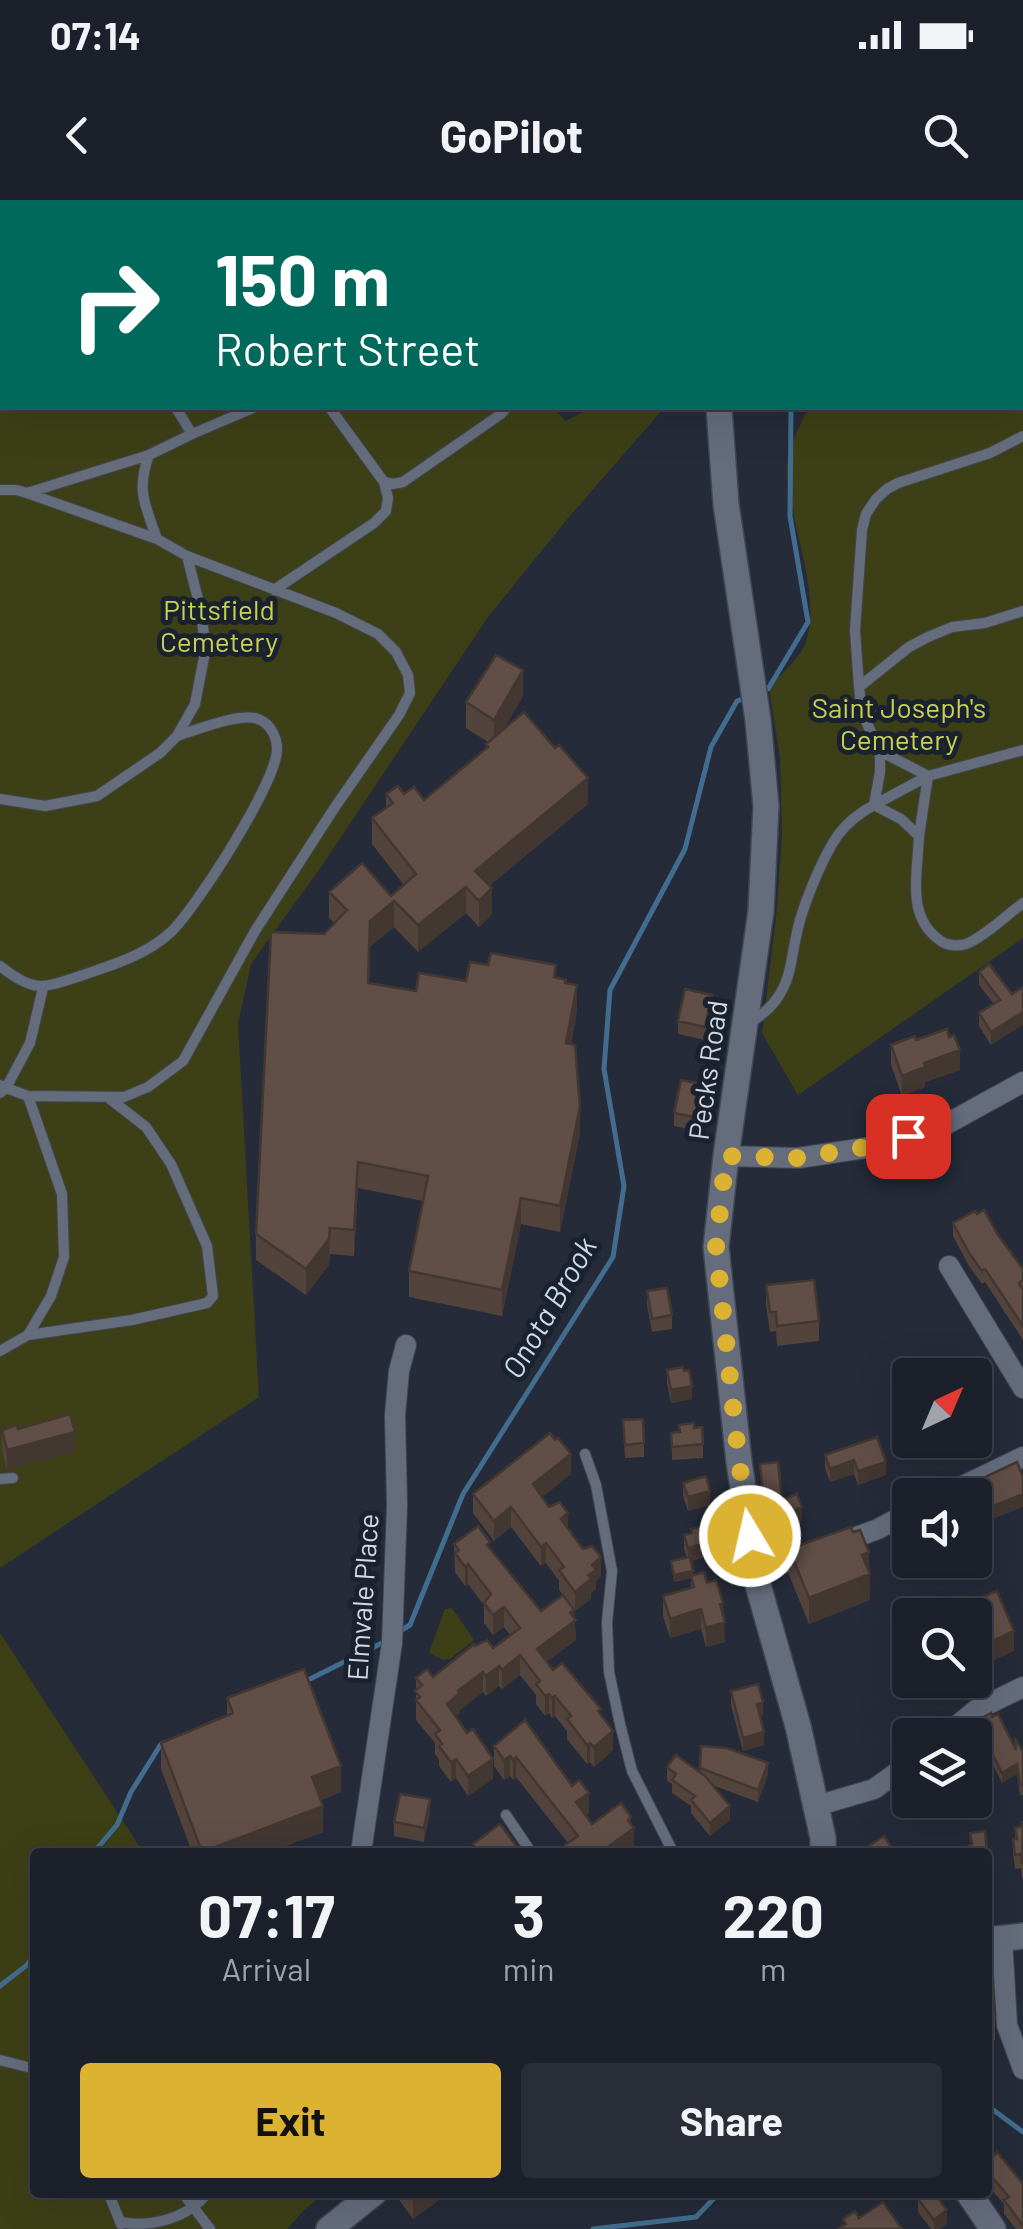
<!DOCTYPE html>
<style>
:root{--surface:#1c202b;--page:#292d37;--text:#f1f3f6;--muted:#a0a3a9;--line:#3a3e47;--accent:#dcb233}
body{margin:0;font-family:Barlow,sans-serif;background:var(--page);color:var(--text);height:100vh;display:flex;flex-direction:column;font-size:38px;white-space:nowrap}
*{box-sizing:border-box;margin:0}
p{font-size:32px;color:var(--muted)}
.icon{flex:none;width:55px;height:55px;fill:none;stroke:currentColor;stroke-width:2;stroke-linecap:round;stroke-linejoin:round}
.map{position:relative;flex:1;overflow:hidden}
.drawer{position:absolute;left:30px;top:1648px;width:962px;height:350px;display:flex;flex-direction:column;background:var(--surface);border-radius:10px;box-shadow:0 10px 40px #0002,0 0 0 2px var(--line)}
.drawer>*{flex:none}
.hud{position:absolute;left:0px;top:0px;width:1025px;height:210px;box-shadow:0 10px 40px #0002,0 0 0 2px var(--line);background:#00695c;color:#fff;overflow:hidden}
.needle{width:65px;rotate:44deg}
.controls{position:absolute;left:892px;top:1158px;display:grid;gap:20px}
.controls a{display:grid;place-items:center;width:100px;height:100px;border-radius:10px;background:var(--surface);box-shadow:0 10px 40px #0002,0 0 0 2px var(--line);font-size:50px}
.pin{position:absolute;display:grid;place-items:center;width:85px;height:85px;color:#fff;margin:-42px;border-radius:20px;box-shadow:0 5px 15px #0006}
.me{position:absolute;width:110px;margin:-55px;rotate:351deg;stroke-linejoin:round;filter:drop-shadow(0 0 8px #0008)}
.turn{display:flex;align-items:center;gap:35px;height:210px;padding:0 50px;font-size:45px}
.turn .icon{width:130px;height:130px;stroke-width:2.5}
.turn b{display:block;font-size:70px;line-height:85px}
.eta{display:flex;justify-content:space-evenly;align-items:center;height:170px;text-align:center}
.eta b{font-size:60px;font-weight:700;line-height:70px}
.action{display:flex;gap:20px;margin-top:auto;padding:20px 50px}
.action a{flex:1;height:115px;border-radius:10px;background:var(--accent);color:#111;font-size:40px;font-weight:700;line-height:115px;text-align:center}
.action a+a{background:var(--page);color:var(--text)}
.status{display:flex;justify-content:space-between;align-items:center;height:70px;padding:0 50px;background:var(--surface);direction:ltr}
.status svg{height:28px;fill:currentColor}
header{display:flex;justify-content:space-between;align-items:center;height:130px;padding:0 50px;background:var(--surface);font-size:45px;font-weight:700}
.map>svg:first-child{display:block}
.green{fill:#3d4016}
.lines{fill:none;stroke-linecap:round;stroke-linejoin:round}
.stream{stroke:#426d90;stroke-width:5}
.lane-casing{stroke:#414752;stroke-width:12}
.street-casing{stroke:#414752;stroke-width:22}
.secondary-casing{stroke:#414752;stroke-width:28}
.lane{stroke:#656d7d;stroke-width:10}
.street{stroke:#656d7d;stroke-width:20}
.secondary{stroke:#656d7d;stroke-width:25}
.wall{fill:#53433d}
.shaded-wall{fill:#433732}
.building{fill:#604e47;stroke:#433732;stroke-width:2.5}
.route{stroke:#dcb233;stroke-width:18;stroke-dasharray:0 32.4}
.labels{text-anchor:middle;stroke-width:10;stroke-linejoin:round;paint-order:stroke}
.park-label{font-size:28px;fill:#c9d250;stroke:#1b222f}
.street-label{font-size:28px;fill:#d3d8e1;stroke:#1b222f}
.water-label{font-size:30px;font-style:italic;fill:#cbdced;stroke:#1b222f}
</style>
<div class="status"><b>07:14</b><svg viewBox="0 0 49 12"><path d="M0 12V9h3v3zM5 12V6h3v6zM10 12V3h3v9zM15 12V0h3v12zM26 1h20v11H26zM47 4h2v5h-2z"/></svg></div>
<header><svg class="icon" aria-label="back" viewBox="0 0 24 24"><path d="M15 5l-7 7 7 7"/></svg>GoPilot<svg class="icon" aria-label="search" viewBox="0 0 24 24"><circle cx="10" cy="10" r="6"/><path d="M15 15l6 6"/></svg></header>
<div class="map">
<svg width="1023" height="2029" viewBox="0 0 1023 2029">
<rect width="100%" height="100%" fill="#252b39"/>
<!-- green -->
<path class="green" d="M0,0H409L411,2H2V208H555L565,221L592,208H664L569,317L488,417L321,667L251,764L238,824L259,1197L0,1368Z
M836,0H1023V738L798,895L762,833L777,709L782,634L780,558L769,487C779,476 793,464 801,452C829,406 786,318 787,267C788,247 800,226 808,208H1022V2H836Z
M452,1408L474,1440L450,1459L443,1460L429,1453L445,1409Z
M0,1433L143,1652H35V1992L325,1993L304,2010L287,2029H0Z"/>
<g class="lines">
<!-- stream -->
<path class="stream" d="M810,2L811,0
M761,492L768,489L808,422L790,316L791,208
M397,1433L410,1425L463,1294L613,1057L624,986L604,869L610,790L685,649L711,547L737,501L746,498
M304,1482L384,1442
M94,1652L117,1625L131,1592L161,1544L166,1542
M0,1786L27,1765L35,1752
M988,1906L1023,1932
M593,2029L696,2017L720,1992"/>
<defs>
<path id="lane" d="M30,0L32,2
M324,0L326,2
M963,0L964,2
M1022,79H1023
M176,208L192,234L253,208
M330,208L384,282L393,284L403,282L501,214L506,208
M149,255C136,291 145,304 157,339
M0,290H16L27,293L149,255L192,234
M27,293L157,339L187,356L336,413L378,434L396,452L408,475L410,493L399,515L335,607L255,731L183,861L148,887L124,897L28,896
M274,390L374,323L386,311L388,298L384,282
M859,487L855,430L862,330L866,314L876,299L887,289L898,283L990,253L1023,236
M880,551L928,576L874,605L880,572V551L862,513L859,487L909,447L928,437L952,427L985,423L1023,411
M0,599L45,606L97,596L160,553L177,536L195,504L206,447L199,403L187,356
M919,636C918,670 906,714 937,738C944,745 956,747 966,744C984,737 1007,715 1023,703
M0,766C35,794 43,788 83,775C115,764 146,755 171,732C196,708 277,582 277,549C277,537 270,523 258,519C240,512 196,530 177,536
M749,824C760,816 771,808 778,797C791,778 791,759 796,737C801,709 822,658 838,635C847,623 861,612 874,605L901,619L919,636L928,576L1023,550
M0,885L6,888L30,843L43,788
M0,893L6,888L28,896L62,994L64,1057L51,1096L28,1135
M0,1151L28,1135L132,1120L207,1103L213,1096L207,1046L171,964L146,927L110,899
M585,1254L596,1285L612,1371L607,1422L609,1472L620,1524L632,1571L673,1652
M0,1279L13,1278
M506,1615L531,1652
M0,1860L35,1869
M108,1992L121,2024
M182,1992L210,2029
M120,2022C151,2028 189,2018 208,1992"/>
<path id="street" d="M726,956L798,958L872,947L945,925L1023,882
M949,1066L1023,1188
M944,1295L1023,1257
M838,1344L878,1329L910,1312
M756,1372L811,1354
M946,1535L976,1510L1023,1487
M816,1606L874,1589L910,1563
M361,1652L392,1443L397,1306L395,1215L399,1171L406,1145
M1002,1738L1007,1825L1023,1869"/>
<path id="secondary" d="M435,0L437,2
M585,2L590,0
M743,2L744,0
M719,208L726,304L758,520L766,606L761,711L726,956L716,1047L739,1262L758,1385L798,1526L823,1638V1652
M988,1740L1023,1736
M968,1992L993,2029
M329,2029L375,1992"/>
</defs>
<!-- lane casing -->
<use href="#lane" class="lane-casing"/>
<!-- street casing -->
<use href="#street" class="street-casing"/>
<!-- secondary casing -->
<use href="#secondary" class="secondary-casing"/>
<!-- lane -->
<use href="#lane" class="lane"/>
<!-- street -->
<use href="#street" class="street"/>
<!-- secondary -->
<use href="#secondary" class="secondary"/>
</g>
<!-- wall -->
<path class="wall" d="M523,496L504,529L588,604L489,686L492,714L479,727L466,713L418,752L394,727L370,747L369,783L416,791L466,781L556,778L566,783L577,811L571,844L580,933L560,1032L521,1024L502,1116L409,1097V1071L423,1001L358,988L354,1056L330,1054L329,1065L306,1095L256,1060V1034L324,734L334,723L329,718V692L391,696L404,685L372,644V618L386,607V594H404L424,600L486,549V544L488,542L466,528V502Z
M979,772L1012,794L991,845L979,826V813L994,804L979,785Z
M712,808L705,840L678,834V821Z
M949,837L960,870L925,882V887L902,896L891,865V845L916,840Z
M701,895L703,909L700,926L695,925L694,930L674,926V913Z
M953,1023L998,1035L1023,1069V1140L985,1082L982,1084L969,1066L953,1036Z
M766,1085L819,1121V1141L777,1146L776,1131L770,1132L766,1105Z
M647,1091L672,1115V1129L652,1132L647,1105Z
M667,1170L684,1171L692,1199L671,1203L667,1183Z
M623,1220L644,1243V1257L625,1258Z
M679,1225L694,1228L703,1244V1258L672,1260L671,1233L679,1232Z
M18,1229L75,1251L7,1270L2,1250V1230Z
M825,1255L886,1262V1275L858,1285L854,1274L830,1282L825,1268Z
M1017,1262L985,1322L981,1313L978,1315L975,1308V1295H970V1284Z
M760,1264L782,1300L802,1321L769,1333L765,1324Z
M571,1274L542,1297L568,1329L601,1377L596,1381V1390L591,1393V1399L575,1411L574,1410L576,1440L546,1461L553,1470L601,1515L613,1550L594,1567L590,1562L587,1564L567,1539V1531L555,1516L552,1518L549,1513L545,1516L536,1504V1495L520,1475L502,1489L499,1486L486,1496L483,1492L460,1510V1513L456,1516L493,1579L468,1596L456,1578L451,1582L439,1566V1560L435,1554V1543L416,1520V1478L433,1477L475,1446L493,1448L510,1435L504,1427L493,1435L484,1423V1405L468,1384L465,1386L455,1372L454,1344L490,1348L541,1411L563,1395L559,1390V1381L546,1363L541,1366L511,1327L494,1341L473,1313V1294Z
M683,1283L710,1305L688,1311L683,1296Z
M691,1329L721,1352L691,1361L693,1375L707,1383L723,1416L725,1442L706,1447L701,1429L670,1438L663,1416V1396L691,1388V1378L674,1382L671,1361L687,1358L684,1349V1335L691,1333Z
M789,1349L869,1370L870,1400L809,1424L789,1375Z
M731,1491L763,1515L760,1516L764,1545L743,1551L731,1505Z
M227,1498L341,1592L321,1600L323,1632L269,1652H192L161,1569V1543L227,1515Z
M525,1520L589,1613L586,1615L592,1624L631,1625L634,1648L628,1652H565V1645L568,1643L516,1577L513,1580L510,1576L504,1580L494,1566V1546Z
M976,1521L1015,1547V1538L1023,1552V1595H1020L1017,1574L1002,1583L976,1531Z
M701,1546L768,1575L758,1602L712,1585L730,1620L710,1636L691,1613V1606L672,1593V1584L667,1581V1567L700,1572Z
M918,1600H935L926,1609Z
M430,1612L424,1642L394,1636V1622Z
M1023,1622V1678H1022L1021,1668L1015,1669L1013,1653V1639H1015V1628L1022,1627Z
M988,1654L990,1674V1688H988Z
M988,1733L995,1814V1840L988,1841Z
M988,1952L1023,1984V2029H1016L1004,2014V2004L990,1988Z
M400,1992H450L413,2019L400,2001Z
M918,1999L947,2024L939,2029H931L918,2012Z"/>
<!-- shaded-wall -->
<path class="shaded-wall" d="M523,470V496L494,546V520Z
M588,578V604L475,697V671Z
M466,687V713L418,752V725Z
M492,688V714L479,727V701Z
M394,701V727L370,747L368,809L370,721Z
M577,785V811L566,869V843Z
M712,795V808L705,840V827Z
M1023,812V825L991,845V832Z
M960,850V870L925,882V887L902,896V876L924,863Z
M703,896V909L700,926V913Z
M580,906V933L560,1032V1006Z
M358,962V988L354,1056V1030Z
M521,998V1024L502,1116V1090Z
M330,1028L329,1065L306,1095V1069Z
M692,1186V1199L671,1203V1190Z
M991,1186V1199L975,1207V1193Z
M75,1232V1251L7,1270V1250Z
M571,1254V1274L533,1304V1284Z
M854,1260V1274L830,1282V1269Z
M886,1262V1275L858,1285V1271Z
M710,1291V1305L688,1311V1297Z
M1023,1294V1307L985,1322V1309Z
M981,1300V1313L978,1315V1301Z
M511,1307V1327L494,1341V1321Z
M802,1307V1321L769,1333V1320Z
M568,1313V1333L561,1319Z
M721,1339V1352L688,1361V1348Z
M546,1343V1363L541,1366V1347Z
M869,1352L870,1400L809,1424V1398L862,1355Z
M601,1357V1377L596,1381V1390L591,1393V1399L575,1411V1392L588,1375L592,1365Z
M468,1364V1384L465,1386V1367Z
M693,1371V1378L674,1382V1375Z
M723,1403L725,1442L706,1447V1428L720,1404Z
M504,1407V1427L493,1435V1415Z
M701,1409V1429L670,1438V1419Z
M574,1410L576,1440L537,1469V1449Z
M1014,1431V1451L975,1469V1449Z
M520,1455V1475L502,1489V1470Z
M499,1466V1486L486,1496V1476Z
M483,1472V1492L460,1510V1513L447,1523V1504L458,1491Z
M549,1494V1513L545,1516V1496Z
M555,1496V1516L552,1518V1498Z
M763,1502V1515L757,1517V1504Z
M613,1531V1550L594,1567V1547Z
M764,1532V1545L743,1551V1538Z
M590,1543V1562L587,1564V1545Z
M510,1556V1576L504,1580V1560Z
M516,1557V1577L513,1580V1560Z
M456,1559V1578L451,1582V1562Z
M493,1559V1579L468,1596V1576Z
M768,1563V1575L758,1602V1590Z
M1017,1564V1574L1002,1583V1573Z
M341,1566V1592L312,1603V1577Z
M589,1593V1613L576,1622V1602Z
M430,1599V1612L424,1642V1628Z
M926,1600H935L926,1609Z
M323,1606V1632L269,1652H202Z
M730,1606V1620L710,1636V1623Z
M631,1617V1630L634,1628V1648L628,1652H601Z
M990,1975V1988L988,1991V1978Z
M423,1992H450L413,2019V1999Z
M947,2010V2024L939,2029H934V2020Z"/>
<!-- building -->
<path class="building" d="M648,0H673L674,2H649Z
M496,455L523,470L494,520L466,502Z
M524,512L555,548L559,545L588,578L475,671L492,688L479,701L466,687L418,725L394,701L370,721L368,783L416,791L419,773L466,781L470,762L488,765L491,753L556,765L554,777L566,780L565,783L577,785L566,843L575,845L580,906L560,1006L521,998L502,1090L409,1071L428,976L358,962L354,1030L330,1028L329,1039L306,1069L256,1034L271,732L324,734L347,710L329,692L362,663L391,696L416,674L372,618L393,603L386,594L398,586L404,594L414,587L424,600L488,547L486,544Z
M989,764L1012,794L1023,787V812L991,832L979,813L1000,800L979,772Z
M685,789L712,795L705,827L678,821Z
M947,829L949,837L954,835L960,850L924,863L925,867L902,876L891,845L915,836L916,840Z
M681,880L701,884L699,895L703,896L700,913L695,912L694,917L674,913Z
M984,1010L998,1035L1023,1069V1080L1019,1083L1023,1090V1126L985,1069L982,1071L969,1053L953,1023L975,1011L977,1014Z
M814,1080L819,1121L777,1126L776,1112H770L766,1085Z
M667,1088L672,1115L652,1119L647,1091Z
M977,1157L991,1186L975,1193V1175H954L951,1169Z
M683,1167L684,1171L689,1170L692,1186L671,1190L667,1170Z
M70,1214L75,1232L7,1250L2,1230L17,1225L18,1229Z
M643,1219L644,1243L625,1245L623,1220Z
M694,1223V1228L702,1227L703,1244L672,1247L671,1233L680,1232L679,1225Z
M550,1233L555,1240L558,1238L571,1254L533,1284L549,1307L560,1302L568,1313L561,1319L583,1349L592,1346L601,1357L592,1365L596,1370L588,1375L591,1379L575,1392L559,1370L564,1367L546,1343L541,1347L511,1307L494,1321L473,1294Z
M877,1237L886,1262L858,1271L854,1260L830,1269L825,1255Z
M778,1262L782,1300L797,1294L802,1307L769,1320L765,1310L760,1264Z
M1017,1262L1023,1277V1294L985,1309L981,1300L978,1301L970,1284Z
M706,1276L710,1291L688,1297L683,1283Z
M716,1322L721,1339L688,1348L684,1335L692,1333L691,1329Z
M478,1326L490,1342L487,1345L541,1411L563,1395L574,1410L570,1413L576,1420L537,1449L553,1470L562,1463L601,1509L598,1511L613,1531L594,1547L590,1543L587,1545L567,1519L571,1516L555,1496L552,1498L549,1494L545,1496L536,1484L540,1481L520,1455L502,1470L499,1466L486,1476L483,1472L458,1491L460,1493L447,1504L467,1533L473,1529L493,1559L468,1576L456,1559L451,1562L439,1546L442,1544L435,1534L440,1530L416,1500L420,1497L415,1491L422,1485L416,1478L427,1469L433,1477L474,1444L475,1446L487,1440L493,1448L520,1428L504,1407L493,1415L484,1403L491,1394L468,1364L465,1367L455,1353L459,1350L454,1344Z
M851,1327L853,1332L860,1330L869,1352L862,1355L870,1374L809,1398L789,1349Z
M690,1357L693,1371L674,1375L671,1361Z
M704,1372L707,1383L716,1380L723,1403L720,1404L725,1422L706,1428L701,1409L670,1419L663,1396L694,1387L691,1376Z
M997,1391L1014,1431L975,1449V1415H945L944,1413Z
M304,1469L341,1566L312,1577L323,1606L202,1652L161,1543L233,1513L227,1498Z
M758,1484L763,1502L757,1504L764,1532L743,1538L731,1491Z
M991,1513L992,1517L998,1514L1016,1550L1015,1538L1023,1552V1585H1020L1017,1564L1002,1573L976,1521Z
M525,1520L572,1586L579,1580L589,1593L576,1602L592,1624L621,1603L631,1617L628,1620L634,1628L601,1652H570L565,1645L578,1636L516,1557L513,1560L510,1556L504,1560L494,1546Z
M701,1546L727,1548L768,1563L758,1590L700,1568Z
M676,1555L705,1576L730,1606L710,1623L691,1600L695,1596L672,1580L676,1574L667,1567Z
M400,1594L430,1599L424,1628L394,1622Z
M1022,1622H1023L1022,1664L1021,1654L1015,1655L1013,1639H1017L1015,1628L1023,1626Z
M500,1624L521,1652H480L473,1644Z
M985,1631L987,1652H970L969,1645L972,1644L970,1633Z
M884,1636L894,1652H859Z
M988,1733L995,1814L988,1815Z
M990,1950L995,1955L997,1952L1023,1984V2026L1004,2000L1009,1997L990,1975L988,1978V1952Z
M409,1992H423L413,1999Z
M927,1992H933L947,2010L934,2020L918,1999Z
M883,2002L902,2029H838L846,2024L843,2019L855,2011L859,2018Z"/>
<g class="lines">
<!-- route -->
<path class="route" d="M750,1336L739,1262L716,1047L726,956L798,958L872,946L908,936"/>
</g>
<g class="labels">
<!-- park labels -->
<g class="park-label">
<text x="219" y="420">Pittsfield<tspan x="219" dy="32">Cemetery</tspan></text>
<text x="899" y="518">Saint Joseph's<tspan x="899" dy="32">Cemetery</tspan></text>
</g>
<!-- street labels -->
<g class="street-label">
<text transform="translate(708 870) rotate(-82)" y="10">Pecks Road</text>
<text transform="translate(363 1397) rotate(-86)" y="10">Elmvale Place</text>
</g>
<!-- water labels -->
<g class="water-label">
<text transform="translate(550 1108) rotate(-60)" y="10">Onota Brook</text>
</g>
</g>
</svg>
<div class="controls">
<a><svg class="needle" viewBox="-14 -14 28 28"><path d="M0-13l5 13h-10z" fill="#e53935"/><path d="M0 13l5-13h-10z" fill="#a0a3a9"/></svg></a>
<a><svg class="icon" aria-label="sound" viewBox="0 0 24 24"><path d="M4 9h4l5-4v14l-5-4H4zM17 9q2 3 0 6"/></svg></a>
<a><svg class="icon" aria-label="search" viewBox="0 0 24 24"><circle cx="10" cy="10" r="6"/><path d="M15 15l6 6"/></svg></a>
<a><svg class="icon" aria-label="layers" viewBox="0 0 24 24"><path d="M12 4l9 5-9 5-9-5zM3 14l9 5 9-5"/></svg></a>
</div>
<div class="pin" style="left:908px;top:936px;background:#d93025"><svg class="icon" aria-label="arrive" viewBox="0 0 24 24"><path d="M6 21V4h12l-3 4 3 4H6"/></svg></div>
<svg class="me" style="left:750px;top:1336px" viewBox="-20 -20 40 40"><circle r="17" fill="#dcb233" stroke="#fff" stroke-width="3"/><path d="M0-11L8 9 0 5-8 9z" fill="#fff"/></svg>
<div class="hud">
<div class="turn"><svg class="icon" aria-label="right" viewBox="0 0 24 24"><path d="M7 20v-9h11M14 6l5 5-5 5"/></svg><div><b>150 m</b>Robert Street</div></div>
</div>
<section class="drawer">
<div class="eta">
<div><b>07:17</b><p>Arrival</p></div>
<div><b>3</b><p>min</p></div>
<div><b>220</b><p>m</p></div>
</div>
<div class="action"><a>Exit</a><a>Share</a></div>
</section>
</div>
